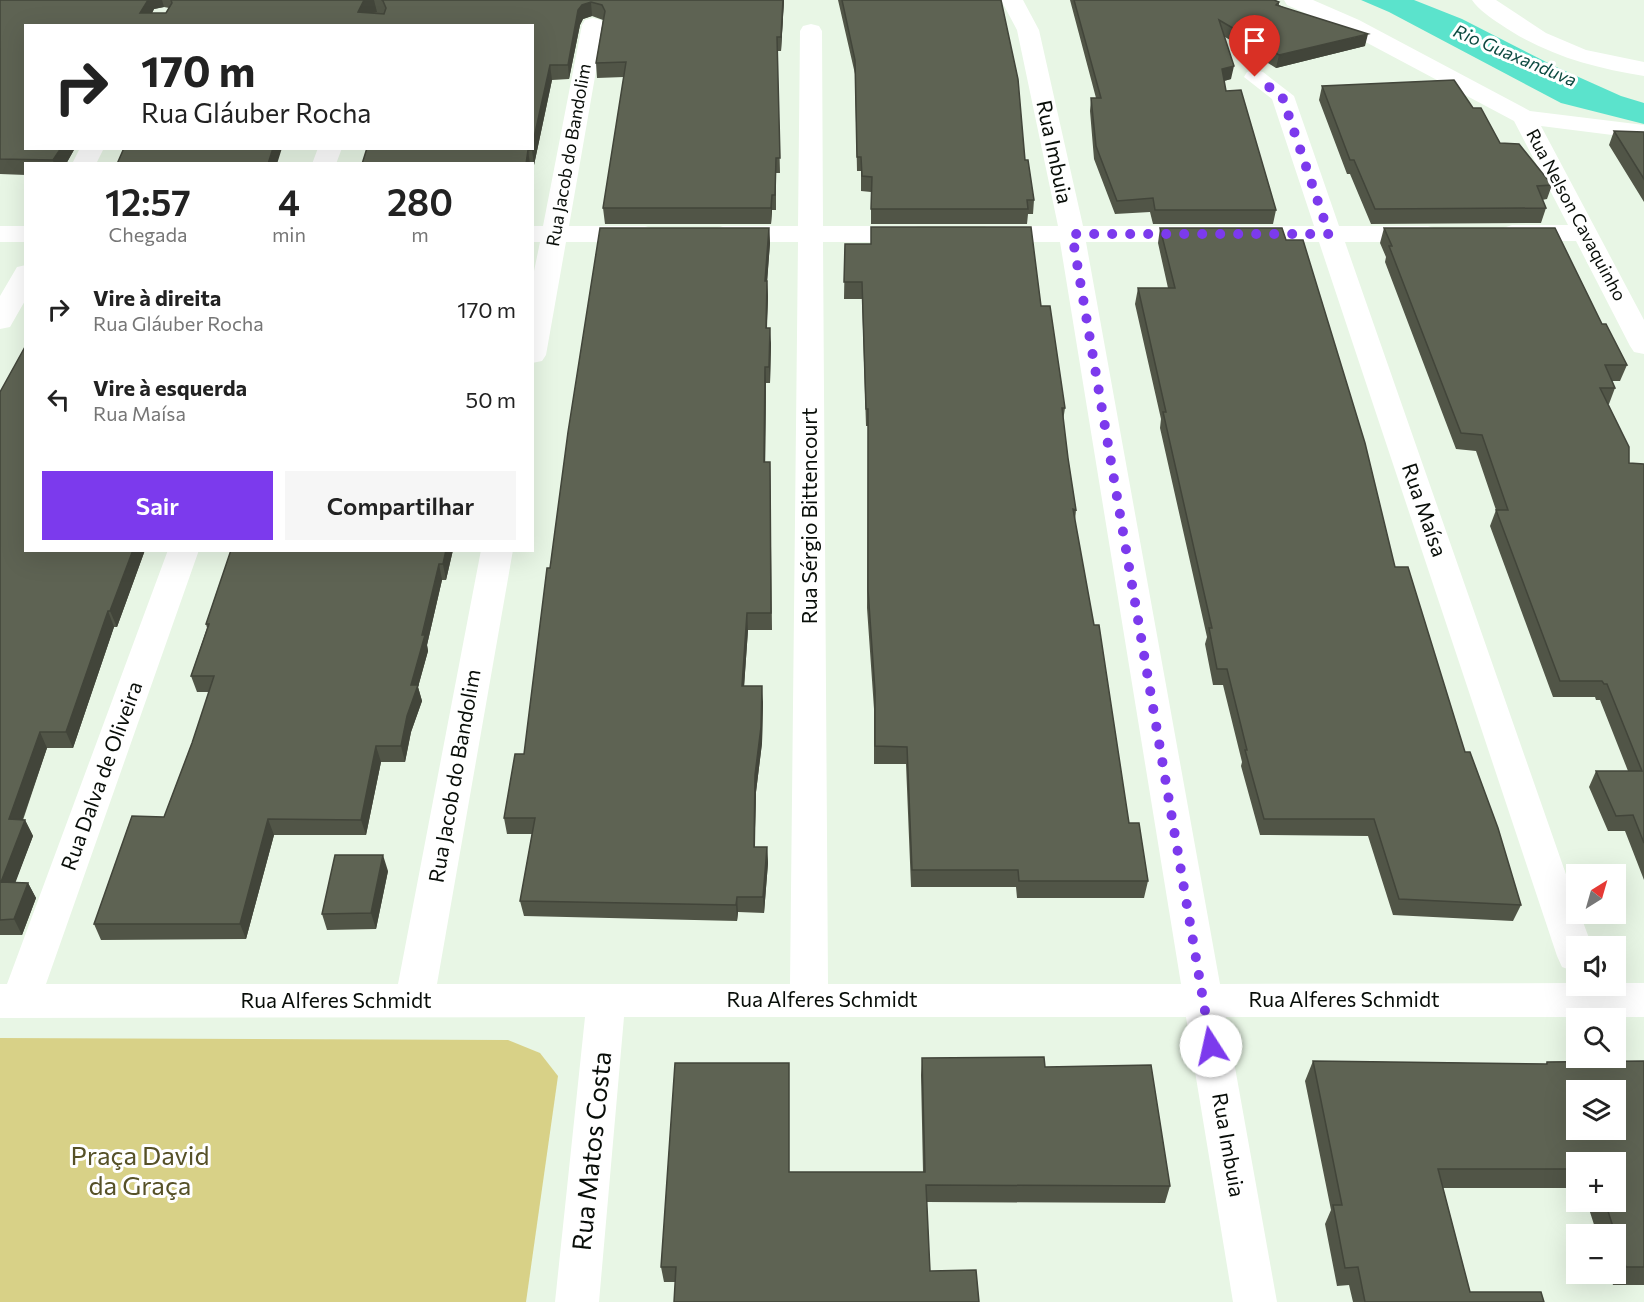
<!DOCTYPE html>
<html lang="pt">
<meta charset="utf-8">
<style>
:root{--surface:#fff;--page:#f6f6f6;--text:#222;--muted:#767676;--accent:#7c3aed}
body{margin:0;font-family:Commissioner,sans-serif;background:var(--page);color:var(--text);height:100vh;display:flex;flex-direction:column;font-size:22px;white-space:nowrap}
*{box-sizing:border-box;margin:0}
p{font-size:20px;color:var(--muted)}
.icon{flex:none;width:33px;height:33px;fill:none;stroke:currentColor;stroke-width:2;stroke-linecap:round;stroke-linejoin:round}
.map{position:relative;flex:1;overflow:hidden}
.details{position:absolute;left:24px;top:162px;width:510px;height:390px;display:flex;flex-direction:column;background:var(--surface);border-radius:0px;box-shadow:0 6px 24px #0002}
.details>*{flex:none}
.hud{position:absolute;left:24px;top:24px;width:510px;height:126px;border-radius:0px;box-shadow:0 6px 24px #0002;background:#fff;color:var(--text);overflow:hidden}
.needle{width:39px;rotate:37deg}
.tools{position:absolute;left:1566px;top:864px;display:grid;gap:12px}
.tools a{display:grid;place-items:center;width:60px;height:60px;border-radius:0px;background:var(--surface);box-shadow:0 6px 24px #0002;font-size:30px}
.pin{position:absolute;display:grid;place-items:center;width:51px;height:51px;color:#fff;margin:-62px -26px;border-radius:50% 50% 50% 0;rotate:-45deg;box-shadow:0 0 6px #0007}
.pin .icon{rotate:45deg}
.me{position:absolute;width:66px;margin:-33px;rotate:350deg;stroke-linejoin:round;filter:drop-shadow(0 0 4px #0008)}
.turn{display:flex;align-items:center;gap:21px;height:126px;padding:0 18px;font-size:27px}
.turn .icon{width:78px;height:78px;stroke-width:2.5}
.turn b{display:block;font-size:42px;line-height:51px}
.eta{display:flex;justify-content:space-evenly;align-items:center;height:102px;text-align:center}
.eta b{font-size:36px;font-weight:600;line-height:42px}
.cta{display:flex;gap:12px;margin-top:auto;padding:12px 18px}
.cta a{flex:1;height:69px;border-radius:0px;background:var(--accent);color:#fff;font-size:24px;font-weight:600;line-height:69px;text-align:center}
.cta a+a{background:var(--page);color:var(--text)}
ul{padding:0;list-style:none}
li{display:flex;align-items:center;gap:18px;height:90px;padding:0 18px}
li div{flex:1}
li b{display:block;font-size:22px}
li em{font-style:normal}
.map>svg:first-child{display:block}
.green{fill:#d8d187}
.water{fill:#5be3cc}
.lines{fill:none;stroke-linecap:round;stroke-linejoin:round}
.minor{fill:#fff;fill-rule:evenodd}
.wall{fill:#515547;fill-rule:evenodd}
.shaded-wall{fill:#42453a}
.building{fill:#5e6353;stroke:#42453a;stroke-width:1.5;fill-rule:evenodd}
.route{stroke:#7c3aed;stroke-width:10;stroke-dasharray:0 18}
.labels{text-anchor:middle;stroke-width:6;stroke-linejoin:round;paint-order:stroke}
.far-water-label{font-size:18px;font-style:italic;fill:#0d4a41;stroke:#fff}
.far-street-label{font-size:18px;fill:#090e09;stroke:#fff}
.street-label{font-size:21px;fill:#090e09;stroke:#fff}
.near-street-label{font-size:26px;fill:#090e09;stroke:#fff}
.near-park-label{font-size:26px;fill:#565127;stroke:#fff}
</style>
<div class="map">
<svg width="1644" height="1302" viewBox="0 0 1644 1302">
<rect width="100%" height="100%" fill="#e8f6e5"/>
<!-- green -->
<path class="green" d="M0,1038L508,1040L540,1053L558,1076L526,1302H0Z"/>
<!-- water -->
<path class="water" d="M1361,0H1414L1462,19L1554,66L1621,96L1644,103V124L1561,103L1389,12Z"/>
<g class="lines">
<!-- minor -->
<path class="minor" d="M1001,0H1023L1039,30L1083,226H1314L1272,99L1244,77L1247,72L1255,70L1263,72L1294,96L1339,226H1428L1437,229L1441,234L1437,239L1428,242H1345L1576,903V914H1580L1592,946H1576V972L1562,967L1557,956L1319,242H1086L1220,984L1576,983V986H1616V983H1644V1017H1226L1277,1302H1233L1186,1017H624L599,1302H555L585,1017L0,1018V984H7L168,550H199L46,984H398L481,550H513L437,984H790L798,242H723L714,239L710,234L714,229L723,226H798L800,31L803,26L811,24L819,26L822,31L823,226H915L924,229L928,234L924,239L915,242H823L828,984H1181L1060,242H987L978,239L974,234L978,229L987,226H1058L1017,30Z
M1284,0H1313L1359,20L1530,111L1644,125V139L1541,126L1644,320V354L1634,352L1630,346L1576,241H1512L1503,238L1499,233L1503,228L1512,225H1568L1514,121L1343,30L1287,5Z
M1472,0H1496L1546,33L1586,50L1644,62V76C1593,68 1543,54 1500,24C1491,18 1479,10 1472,0Z
M593,18L601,20L604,25L569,226H645L654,229L658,234L654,239L645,242H566L546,355L542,361L532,363V281L540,242H532V226H543L582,25L585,20Z
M80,148H104L96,164H72Z
M318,148H342L336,164H312Z
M0,226H26V242H0Z
M26,265V299L10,327L0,329V296L17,267Z"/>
</g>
<!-- wall -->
<path class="wall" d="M0,0H784L781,51H777L780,173H776V210H772L771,224H605L603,208L624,77L597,78L596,63L603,20L592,16L583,19L580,25L569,79L552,80L534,165H532V164H362L532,26H26L75,148L66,164H26V175L0,174ZM164,7L169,8L166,13H152L154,9Z
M838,0H1001L1025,160L1034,200L1033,214H1028L1027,224H871V192L861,191V171H857L855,74Z
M1070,0H1274L1279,2V5L1365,46L1276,68L1225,37L1231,79L1224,81L1226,91L1276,210L1273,224H1153L1150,212L1115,214L1094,159L1090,111L1091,98H1096Z
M1322,86L1473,108L1500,143L1552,185L1547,199L1542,200L1546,208L1541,223L1371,224L1350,174H1347L1319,100Z
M1614,131L1644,132V202L1609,145Z
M769,228L770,243L767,281L768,297L767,328L771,344L770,383H766L765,462H770L772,630H748L744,686L763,702L762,743L756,792L755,847H767L768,863L764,913L738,912L737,921L524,916L520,901L532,834H507L504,818L524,754L550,568Z
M1160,228L1395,567L1465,752L1521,905L1513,921L1393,915L1368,836L1260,835L1241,766L1242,762L1223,685H1213L1205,644L1207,637L1160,428L1161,419L1135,304L1138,288H1168L1158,243Z
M1384,228L1602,324L1627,365L1620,381H1612L1615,388L1609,404H1607L1629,463L1644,464V880L1625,831H1608L1589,787L1596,771H1628L1600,700H1596L1595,697H1553L1490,526L1496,510L1476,451L1456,449L1385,262L1386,257L1380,243Z
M845,244L1041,306L1065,408L1063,421L1068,458L1076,510L1075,521L1129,823L1148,881L1144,898H1017L1016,887H911L906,764H874V709L867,608L868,426H866L862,299H844Z
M0,392L26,550H145L117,627H114L73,748H47L23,820H25L33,836L15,882L28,883L36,898L22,935H0Z
M231,550H453L446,580H442L427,645L428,651L418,687L422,701L411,732L405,762H381L366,835H274L246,939L101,940L94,924L164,817L192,743L209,692H197L191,676L207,628L206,624Z
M388,871L376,929L327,930L322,914Z
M922,1058L1045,1067L1170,1186L1165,1203L927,1202L675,1282H664L661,1267L790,1172H923L921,1075Z
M1313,1061L1546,1064L1547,1062L1644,1061V1285H1613L1609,1274H1616V1234H1597L1589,1209H1575L1568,1188H1443L1470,1292L1544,1302H1353L1349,1285L1337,1286L1325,1224L1331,1210L1305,1081ZM1576,1162L1616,1202H1576Z"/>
<!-- shaded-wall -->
<path class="shaded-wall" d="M148,0H162L164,7L154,9L146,26L140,13Z
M364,0H374L377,12L367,14L358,12Z
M783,0H784L781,51V37Z
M591,2L592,16L583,19L580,25L569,79L568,65L578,10L582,5Z
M1368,34L1365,46L1276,68L1279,55Z
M550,65L552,80L534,165L532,150Z
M1234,66L1231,79L1220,82L1222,69Z
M61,148H75L66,164H54L53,160Z
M273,148H282L277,164H268Z
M528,150L530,164H526Z
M772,195V210L771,224V208Z
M769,228L770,243L766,297L765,281Z
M767,281L768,297L766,344V328Z
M770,328L771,344L770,383L769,367Z
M765,367L766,383L765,478L764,462Z
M133,550H145L117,627L110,611Z
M446,550H453L446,580L443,564Z
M439,564L442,580L427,645L428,651L418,687L422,701L411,732L405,762L401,746L411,685Z
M108,611L114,627L73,748L66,732Z
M747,613L748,630L743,702L742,686Z
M762,686L763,702L762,743L756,792L754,863V847L755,775Z
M40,732L47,748L17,835L9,819Z
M376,746L381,762L366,835L361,820Z
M268,819L274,835L246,939L240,924Z
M25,820L33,836L10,897L1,882Z
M767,847L768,863L764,913L763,897Z
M383,855L388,871L376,929L371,913Z
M28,883L36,898L22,935L14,919Z
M737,897L738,912L737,921L736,905Z"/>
<!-- building -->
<path class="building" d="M0,0H148L140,13H166L172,3L171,0H364L358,12L384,14L386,8L383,1L382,0H783L781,37H777L780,158H776L775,195H772L771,208H603L626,62L596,63L605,11L602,5L591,2L582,5L578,10L568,65H550L532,147V26H26V148H61L53,160L0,159Z
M842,0H1001L1018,79L1025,160H1028L1034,200H1027L1028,209H871L872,177L862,176L861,157H857L855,60Z
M1074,0H1274L1279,2L1276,5L1368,34L1279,55L1219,20L1234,66L1222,69L1226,91L1241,90L1276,210H1155L1153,198L1117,201L1096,146L1091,98H1101Z
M1454,80L1473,108H1481L1500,143L1519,144L1552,185L1537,186L1546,208L1375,209L1354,160H1350L1322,86Z
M1614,131L1644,132V179Z
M124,148H273L268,164H117Z
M367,148H532V150H528L526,164H362Z
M871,227H1031L1041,306H1050L1065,408H1062L1068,458L1076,510L1073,509L1094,625H1099L1129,823H1139L1148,881H1019L1018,870H912L907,747L875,746V691L868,590V409H866L862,282H844L845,244H871Z
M600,228H769L765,281H767L766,328H770L769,367H765L764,462H770L771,613H747L742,686H762L761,727L755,775L754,847H767L763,897H737L736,905L520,901L535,818H504L515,754H524L547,568H550L568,432Z
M1160,228H1282L1286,240H1303L1365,443L1395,567H1408L1465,752H1470L1498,828L1521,905L1399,899L1374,819H1264L1245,750H1247L1227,669H1217L1209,628H1212L1163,412H1166L1138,288H1175Z
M1384,228H1555L1602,324H1606L1627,365H1605L1615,388H1600L1629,447V463L1644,464V843L1633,815L1616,816L1596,771H1642L1607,684H1604L1602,681H1560L1496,510H1508L1482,435L1461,433L1389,246H1392Z
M26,345V550H133L110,611H108L66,732H40L9,819L25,820L1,882L28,883L14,919L0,920V392Z
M231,550H446L443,564H439L422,635H425L411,685H418L407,716L401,746H376L361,820L268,819L240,924H94L132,816L164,817L192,743L214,676H191L209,624H206Z
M335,855H383L371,913L322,914Z
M1044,1057L1045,1067L1151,1065L1170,1186L926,1185L930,1271L976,1270L979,1302H674L676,1267H661L675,1063H789V1172H925L922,1058Z
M1313,1061L1547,1064V1062L1644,1061V1267H1626L1605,1202H1616V1162H1576V1169H1438L1470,1292H1541L1544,1302H1365L1358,1267L1345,1268L1333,1205H1342ZM1576,1090H1616V1130H1576Z"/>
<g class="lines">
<!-- route -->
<path class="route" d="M1211,1046L1072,234H1329L1282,96L1255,77"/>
</g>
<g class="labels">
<!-- far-water labels -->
<g class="far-water-label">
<text transform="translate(1515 56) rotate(23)" y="6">Rio Guaxanduva</text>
</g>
<!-- far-street labels -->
<g class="far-street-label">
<text transform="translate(569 155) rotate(-80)" y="6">Rua Jacob do Bandolim</text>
<text transform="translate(1576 215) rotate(62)" y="6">Rua Nelson Cavaquinho</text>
</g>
<!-- street labels -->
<g class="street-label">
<text transform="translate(1054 152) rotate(78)" y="7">Rua Imbuia</text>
<text transform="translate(1424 510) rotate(71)" y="7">Rua Maísa</text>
<text transform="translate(810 516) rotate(-90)" y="7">Rua Sérgio Bittencourt</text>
<text transform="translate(102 776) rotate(-70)" y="7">Rua Dalva de Oliveira</text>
<text transform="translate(455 776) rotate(-80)" y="7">Rua Jacob do Bandolim</text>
<text x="822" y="1007">Rua Alferes Schmidt</text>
<text x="1344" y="1007">Rua Alferes Schmidt</text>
<text x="336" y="1008">Rua Alferes Schmidt</text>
<text transform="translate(1228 1145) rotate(80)" y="7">Rua Imbuia</text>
</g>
<!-- near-street labels -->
<g class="near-street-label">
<text transform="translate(592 1151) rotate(-84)" y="9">Rua Matos Costa</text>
</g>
<!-- near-park labels -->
<g class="near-park-label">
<text x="140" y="1165">Praça David<tspan x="140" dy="30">da Graça</tspan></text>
</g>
</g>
</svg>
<div class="tools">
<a><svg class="needle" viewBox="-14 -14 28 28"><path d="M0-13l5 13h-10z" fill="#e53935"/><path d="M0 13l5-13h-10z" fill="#767676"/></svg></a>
<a><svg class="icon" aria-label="sound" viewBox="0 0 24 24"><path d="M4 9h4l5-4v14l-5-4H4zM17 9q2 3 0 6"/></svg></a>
<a><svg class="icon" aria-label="search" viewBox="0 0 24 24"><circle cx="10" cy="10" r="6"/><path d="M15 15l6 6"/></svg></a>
<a><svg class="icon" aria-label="layers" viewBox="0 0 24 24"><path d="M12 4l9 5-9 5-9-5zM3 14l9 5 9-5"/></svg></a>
<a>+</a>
<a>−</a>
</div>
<div class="pin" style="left:1255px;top:77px;background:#d93025"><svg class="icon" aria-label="arrive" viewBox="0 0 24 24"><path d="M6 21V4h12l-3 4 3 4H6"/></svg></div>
<svg class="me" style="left:1211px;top:1046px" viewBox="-20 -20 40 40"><circle r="19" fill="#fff"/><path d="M0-13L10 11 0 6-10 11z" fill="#7c3aed"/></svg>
<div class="hud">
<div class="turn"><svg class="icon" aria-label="right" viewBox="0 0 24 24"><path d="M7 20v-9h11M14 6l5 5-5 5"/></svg><div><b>170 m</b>Rua Gláuber Rocha</div></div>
</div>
<section class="details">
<div class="eta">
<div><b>12:57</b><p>Chegada</p></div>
<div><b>4</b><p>min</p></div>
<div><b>280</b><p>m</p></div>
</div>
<ul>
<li><svg class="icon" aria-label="right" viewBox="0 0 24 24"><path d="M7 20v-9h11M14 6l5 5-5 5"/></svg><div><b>Vire à direita</b><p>Rua Gláuber Rocha</p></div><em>170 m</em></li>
<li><svg class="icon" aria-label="left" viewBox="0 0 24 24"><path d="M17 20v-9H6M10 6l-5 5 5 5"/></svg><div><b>Vire à esquerda</b><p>Rua Maísa</p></div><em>50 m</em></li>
</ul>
<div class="cta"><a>Sair</a><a>Compartilhar</a></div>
</section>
</div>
